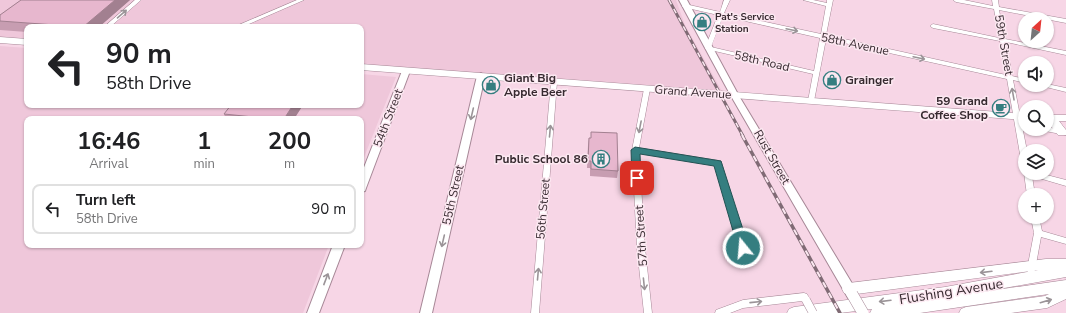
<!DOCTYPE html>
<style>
:root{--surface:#fff;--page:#f6f6f6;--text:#202124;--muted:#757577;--line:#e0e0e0}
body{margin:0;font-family:"Nunito Sans",sans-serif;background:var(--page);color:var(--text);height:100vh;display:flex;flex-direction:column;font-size:15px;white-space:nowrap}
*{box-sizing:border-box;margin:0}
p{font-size:13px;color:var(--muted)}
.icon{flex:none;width:22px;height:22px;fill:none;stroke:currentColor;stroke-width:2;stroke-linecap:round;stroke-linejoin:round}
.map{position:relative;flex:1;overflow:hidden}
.drawer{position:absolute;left:24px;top:116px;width:340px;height:132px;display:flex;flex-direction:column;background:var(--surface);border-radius:8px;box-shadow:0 1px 3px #0004}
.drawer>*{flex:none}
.hud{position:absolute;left:24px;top:24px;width:340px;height:84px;border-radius:8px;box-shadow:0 1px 3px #0004;background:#fff;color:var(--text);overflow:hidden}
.needle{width:26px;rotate:27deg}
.controls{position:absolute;left:1018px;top:12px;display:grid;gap:8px}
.controls a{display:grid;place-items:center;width:36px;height:36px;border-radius:50%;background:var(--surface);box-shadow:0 1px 3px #0004;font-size:20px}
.pin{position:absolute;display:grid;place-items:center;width:34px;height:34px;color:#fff;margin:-17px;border-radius:8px;box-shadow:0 2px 6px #0006}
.me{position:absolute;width:44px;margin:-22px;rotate:343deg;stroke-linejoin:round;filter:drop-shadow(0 0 3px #0008)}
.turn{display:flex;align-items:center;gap:14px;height:84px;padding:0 16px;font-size:18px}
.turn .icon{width:52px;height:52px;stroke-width:2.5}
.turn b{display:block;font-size:28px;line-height:34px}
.eta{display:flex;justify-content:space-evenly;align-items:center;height:68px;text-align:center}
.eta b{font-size:24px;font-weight:700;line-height:28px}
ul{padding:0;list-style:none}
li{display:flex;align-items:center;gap:12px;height:50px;margin:0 8px 6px;padding:0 8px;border:2px solid var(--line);border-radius:8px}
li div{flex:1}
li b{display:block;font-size:15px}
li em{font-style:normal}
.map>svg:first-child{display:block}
.built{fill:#efc7da}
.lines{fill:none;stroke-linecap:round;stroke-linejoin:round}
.minor-casing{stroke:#a78897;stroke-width:1}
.secondary-casing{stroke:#a78897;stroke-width:2}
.primary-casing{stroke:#a78897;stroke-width:1}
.minor{fill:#fff;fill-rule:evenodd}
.secondary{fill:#fff;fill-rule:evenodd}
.primary{fill:#fff;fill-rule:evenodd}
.rail-far1-casing{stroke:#806b75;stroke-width:3}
.rail-casing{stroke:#806b75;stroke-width:3.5}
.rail-far1{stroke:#fce8f1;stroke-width:1.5;stroke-dasharray:5;stroke-linecap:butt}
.rail{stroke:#fce8f1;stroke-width:2;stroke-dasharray:6;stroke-linecap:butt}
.minor-bridge-casing{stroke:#a78897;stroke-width:9;stroke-linecap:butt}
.secondary-bridge-casing{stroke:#a78897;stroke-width:12;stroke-linecap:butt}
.minor-bridge{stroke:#fff;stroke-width:8}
.secondary-bridge{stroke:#fff;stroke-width:11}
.wall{fill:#c79db1}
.shaded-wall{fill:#a28090}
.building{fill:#e7b7ce;stroke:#a28090}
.oneway{stroke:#9b9498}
.route{fill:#357e80;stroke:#225253}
.labels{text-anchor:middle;stroke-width:3;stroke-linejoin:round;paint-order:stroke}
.far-poi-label{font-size:10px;font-weight:bold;fill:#372a30;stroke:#fce8f1;text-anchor:start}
.street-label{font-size:12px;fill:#372a30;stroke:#fce8f1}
.poi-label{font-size:12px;font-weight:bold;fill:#372a30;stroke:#fce8f1;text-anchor:start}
.near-street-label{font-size:14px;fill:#372a30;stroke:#fce8f1}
</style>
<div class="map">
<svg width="1066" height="313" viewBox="0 0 1066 313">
<rect width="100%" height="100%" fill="#f7d6e6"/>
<!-- built -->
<path class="built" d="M0,0H676L685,25L724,95L361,67V27H27V42L0,40Z
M0,46L27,48V105H361V74L396,77L361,165V119H27V245H329L303,313H0Z"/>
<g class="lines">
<defs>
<path id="minor" d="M135,0H141L110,27H104Z
M297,0H304L242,27H234Z
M724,0H730L724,13L821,34L826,6L803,0H813L827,3V0H833L826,35L1006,75L1000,41L933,28L930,26L933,24L999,38L994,9L956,2L953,0H964L993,6L992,0H998L999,7L1066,19V23L999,10L1005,39L1066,51V55L1006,42L1012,76L1025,79V83L1013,80L1027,151H1025V163L1021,160L1007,79L826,39L814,101L811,103L809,102L808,101L813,74L706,49L705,48L718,15L683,7L682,6L685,4L720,12ZM723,16L820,38L814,71L711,47Z
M554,80L557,82L539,313H531L551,82Z
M1047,84L1066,88V92L1042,86L1041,85H1047Z
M647,87L650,89L639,148L721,161L747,248L746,250L743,251L740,250L739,248L715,165L639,153L645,248L652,313H644L637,248L632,150L644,89Z
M1047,127L1066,131V135L1045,131L1044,129H1047Z
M1025,172V173H1039L1066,180V186L1032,176L1035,195H1027L1024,173Z
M1031,217H1039L1042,231L1066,238V244L1041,237L1035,270L1034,272L1031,274L1028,272L1027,270L1034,233Z
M804,293L807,294L810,300L809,303L806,304L802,301L743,308L730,313H715L716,310L743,300Z"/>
<path id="secondary" d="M679,0H687L739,96L856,290L858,294L856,298L852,299L848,298L731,96Z
M406,68L410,71L366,188L365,191L361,192V175L402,71Z
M481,73L485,76L432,313H420L477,76Z
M333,245H345L319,313H307Z"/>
<path id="primary" d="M0,37L27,39V45L0,43Z
M361,64L1025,114V120L361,70Z
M1047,115H1066V121H1059L1066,130V135H1058L1047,121Z
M1046,259H1066V277L982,292L1066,280V299L1047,308L1011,313H959L961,309L966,307L1045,296L1049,294L920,313H870L872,309L840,313H787L789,309L794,307L945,287L1038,270L849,295L844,293L842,289L844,285L849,283Z"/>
</defs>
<!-- minor casing -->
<use href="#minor" class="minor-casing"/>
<!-- secondary casing -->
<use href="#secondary" class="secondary-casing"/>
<!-- primary casing -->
<use href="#primary" class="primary-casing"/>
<!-- minor -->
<use href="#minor" class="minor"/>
<!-- secondary -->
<use href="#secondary" class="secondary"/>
<!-- primary -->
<use href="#primary" class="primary"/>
<defs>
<path id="rail-far1" d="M669,0L743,136"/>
<path id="rail" d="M742,135L840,313"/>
</defs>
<!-- rail-far1 casing -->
<use href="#rail-far1" class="rail-far1-casing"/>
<!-- rail casing -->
<use href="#rail" class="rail-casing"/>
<!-- rail-far1 -->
<use href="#rail-far1" class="rail-far1"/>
<!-- rail -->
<use href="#rail" class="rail"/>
<defs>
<path id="minor-bridge" d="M806,300L813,313"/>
<path id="secondary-bridge" d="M852,294L863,313"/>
</defs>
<!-- minor-bridge casing -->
<use href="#minor-bridge" class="minor-bridge-casing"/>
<!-- secondary-bridge casing -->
<use href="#secondary-bridge" class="secondary-bridge-casing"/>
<!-- minor-bridge -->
<use href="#minor-bridge" class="minor-bridge"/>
<!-- secondary-bridge -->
<use href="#secondary-bridge" class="secondary-bridge"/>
</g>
<!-- wall -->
<path class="wall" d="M21,0H130L99,27H27V32L0,30V15Z
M231,105H303L294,119H226L224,114Z
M591,132L618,171L617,178L590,176V168H587L588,145L589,138H591Z"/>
<!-- shaded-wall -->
<path class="shaded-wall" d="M115,0H130L99,27H83Z
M293,105H303L294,119H284Z"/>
<!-- building -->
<path class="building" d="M21,0H115L83,27L0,21V15Z
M231,105H293L284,119H273L224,114Z
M591,132L617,133L618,171L591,169V161H588L589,138H591Z"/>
<!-- one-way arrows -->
<defs><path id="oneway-shaft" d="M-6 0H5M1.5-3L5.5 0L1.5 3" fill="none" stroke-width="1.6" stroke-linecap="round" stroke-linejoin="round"/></defs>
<g class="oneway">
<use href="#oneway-shaft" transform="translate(122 14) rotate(-41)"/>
<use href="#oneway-shaft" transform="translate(792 30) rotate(12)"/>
<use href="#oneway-shaft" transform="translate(919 58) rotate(12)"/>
<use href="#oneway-shaft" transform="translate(1013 94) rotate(-100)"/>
<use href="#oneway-shaft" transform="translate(472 114) rotate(103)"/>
<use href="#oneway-shaft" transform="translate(640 127) rotate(101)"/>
<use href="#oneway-shaft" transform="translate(550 131) rotate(-85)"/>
<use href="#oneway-shaft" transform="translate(443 241) rotate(103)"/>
<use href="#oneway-shaft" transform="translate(986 272) rotate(173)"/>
<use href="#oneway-shaft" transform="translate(538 274) rotate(-85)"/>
<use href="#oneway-shaft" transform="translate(326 279) rotate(-69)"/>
<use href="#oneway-shaft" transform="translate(644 284) rotate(84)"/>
<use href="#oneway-shaft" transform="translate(885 301) rotate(173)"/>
<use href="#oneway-shaft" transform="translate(1046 301) rotate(-16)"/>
<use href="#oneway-shaft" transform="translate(756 302) rotate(-6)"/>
</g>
<!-- route -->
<path class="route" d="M635,147L721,161L749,248L747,251L743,252L740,251L738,248L714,166L640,154L641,178L637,182L632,178L631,150Z"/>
<!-- icons -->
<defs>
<symbol id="shop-ring" viewBox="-11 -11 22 22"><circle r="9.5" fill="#fce8f1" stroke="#357e80" stroke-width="1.5"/><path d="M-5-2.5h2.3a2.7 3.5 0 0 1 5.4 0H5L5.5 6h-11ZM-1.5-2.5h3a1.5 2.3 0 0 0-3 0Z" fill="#357e80"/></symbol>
<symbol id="cafe-ring" viewBox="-11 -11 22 22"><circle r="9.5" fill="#fce8f1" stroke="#357e80" stroke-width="1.5"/><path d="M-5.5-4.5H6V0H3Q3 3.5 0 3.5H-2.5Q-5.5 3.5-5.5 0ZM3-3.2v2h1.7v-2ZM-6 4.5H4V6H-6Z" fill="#357e80"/></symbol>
<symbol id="building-ring" viewBox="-11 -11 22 22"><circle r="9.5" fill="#fce8f1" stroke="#357e80" stroke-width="1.5"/><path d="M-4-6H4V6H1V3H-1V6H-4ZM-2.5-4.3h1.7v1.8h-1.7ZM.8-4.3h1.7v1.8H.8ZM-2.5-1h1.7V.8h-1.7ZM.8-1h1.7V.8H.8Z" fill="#357e80"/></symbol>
</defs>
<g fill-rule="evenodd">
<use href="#shop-ring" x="692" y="12" width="20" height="20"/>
<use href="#shop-ring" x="822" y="70" width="20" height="20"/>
<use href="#shop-ring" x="481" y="75" width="20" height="20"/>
<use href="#cafe-ring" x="991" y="98" width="20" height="20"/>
<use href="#building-ring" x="591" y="149" width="20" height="20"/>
</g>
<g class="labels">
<!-- far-poi labels -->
<g class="far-poi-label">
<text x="715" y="20">Pat's Service<tspan x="715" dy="12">Station</tspan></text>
</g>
<!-- street labels -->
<g class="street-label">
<text transform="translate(855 44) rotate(12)" y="4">58th Avenue</text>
<text transform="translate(1004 45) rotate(80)" y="4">59th Street</text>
<text transform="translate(762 61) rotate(13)" y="4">58th Road</text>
<text transform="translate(693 92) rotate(4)" y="4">Grand Avenue</text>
<text transform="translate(388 118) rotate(-69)" y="4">54th Street</text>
<text transform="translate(772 157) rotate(60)" y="4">Rust Street</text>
<text transform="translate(453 195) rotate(-77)" y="4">55th Street</text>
<text transform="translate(543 209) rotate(-85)" y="4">56th Street</text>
<text transform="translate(641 236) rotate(-94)" y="4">57th Street</text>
</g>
<!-- poi labels -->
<g class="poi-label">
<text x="504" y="82">Giant Big<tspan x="504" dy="14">Apple Beer</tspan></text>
<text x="845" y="84">Grainger</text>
<text x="988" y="105" text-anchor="end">59 Grand<tspan x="988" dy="14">Coffee Shop</tspan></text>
<text x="588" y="163" text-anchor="end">Public School 86</text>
</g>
<!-- near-street labels -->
<g class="near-street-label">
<text transform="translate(951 291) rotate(-9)" y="5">Flushing Avenue</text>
</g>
</g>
</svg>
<div class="controls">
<a><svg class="needle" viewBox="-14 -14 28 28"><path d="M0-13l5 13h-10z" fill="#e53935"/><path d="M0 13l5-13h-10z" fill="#757577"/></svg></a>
<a><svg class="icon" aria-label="sound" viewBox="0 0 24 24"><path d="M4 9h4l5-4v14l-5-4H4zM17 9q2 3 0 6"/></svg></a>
<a><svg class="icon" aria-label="search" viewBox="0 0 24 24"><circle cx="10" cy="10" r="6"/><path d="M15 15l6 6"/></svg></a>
<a><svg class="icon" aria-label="layers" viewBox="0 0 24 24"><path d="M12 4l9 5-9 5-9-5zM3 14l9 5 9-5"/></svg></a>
<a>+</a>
</div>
<div class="pin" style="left:637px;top:178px;background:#d93025"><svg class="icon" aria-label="arrive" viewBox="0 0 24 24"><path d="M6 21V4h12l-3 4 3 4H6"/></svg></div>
<svg class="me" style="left:743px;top:248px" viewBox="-20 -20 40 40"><circle r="17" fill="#357e80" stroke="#fff" stroke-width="3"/><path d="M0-11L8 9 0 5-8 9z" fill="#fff"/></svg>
<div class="hud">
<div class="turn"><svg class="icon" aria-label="left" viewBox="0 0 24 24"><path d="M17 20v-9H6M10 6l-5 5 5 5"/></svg><div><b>90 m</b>58th Drive</div></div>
</div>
<section class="drawer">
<div class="eta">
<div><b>16:46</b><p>Arrival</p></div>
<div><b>1</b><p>min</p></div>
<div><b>200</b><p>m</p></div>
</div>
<ul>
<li><svg class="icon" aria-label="left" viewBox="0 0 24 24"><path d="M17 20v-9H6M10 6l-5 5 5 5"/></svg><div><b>Turn left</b><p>58th Drive</p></div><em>90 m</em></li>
</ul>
</section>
</div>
